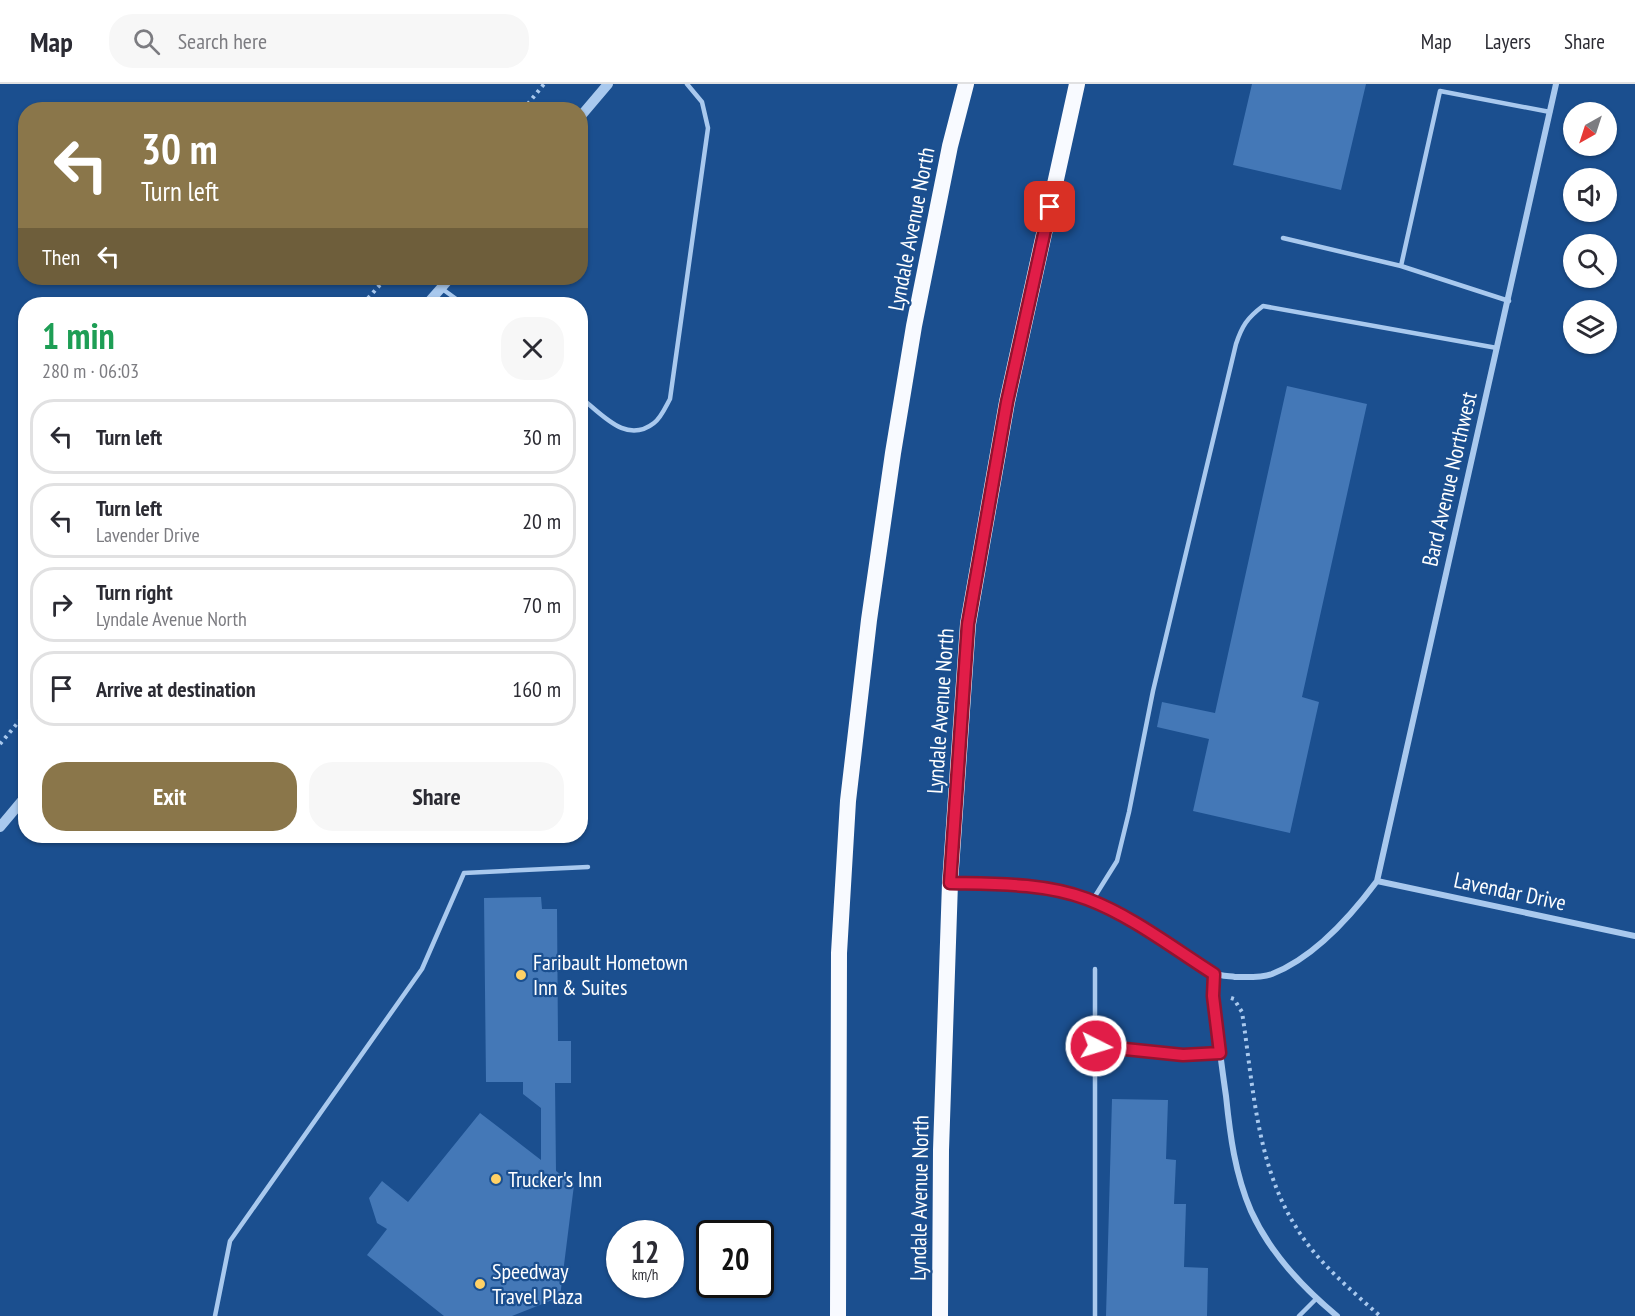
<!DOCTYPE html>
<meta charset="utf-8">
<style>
:root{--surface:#fff;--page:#f7f7f7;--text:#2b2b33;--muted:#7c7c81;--line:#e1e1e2;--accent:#8a764a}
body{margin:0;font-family:"PT Sans Narrow",sans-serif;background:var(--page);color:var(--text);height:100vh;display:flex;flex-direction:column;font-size:22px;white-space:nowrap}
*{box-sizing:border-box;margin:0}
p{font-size:20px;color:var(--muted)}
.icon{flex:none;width:33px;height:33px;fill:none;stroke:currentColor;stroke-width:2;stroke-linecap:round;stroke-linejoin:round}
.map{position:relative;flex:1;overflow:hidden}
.details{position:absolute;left:18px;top:213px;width:570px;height:546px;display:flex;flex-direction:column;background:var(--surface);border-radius:24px;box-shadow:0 2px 4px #0004}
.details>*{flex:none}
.banner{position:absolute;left:18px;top:18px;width:570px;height:183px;border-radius:24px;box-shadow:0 2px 4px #0004;background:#8a764a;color:#fff;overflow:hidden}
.needle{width:39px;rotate:219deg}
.controls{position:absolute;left:1563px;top:18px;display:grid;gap:12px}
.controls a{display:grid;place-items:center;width:54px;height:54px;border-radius:50%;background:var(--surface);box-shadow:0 2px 4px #0004;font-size:30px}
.speed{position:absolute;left:606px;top:1136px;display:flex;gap:12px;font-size:30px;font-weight:700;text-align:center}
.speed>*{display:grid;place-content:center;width:78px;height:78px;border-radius:50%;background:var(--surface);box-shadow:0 2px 4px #0004;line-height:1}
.speed small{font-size:15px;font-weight:400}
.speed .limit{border:3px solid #111;border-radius:9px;background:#fff;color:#111}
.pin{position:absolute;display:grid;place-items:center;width:51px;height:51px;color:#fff;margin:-26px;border-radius:12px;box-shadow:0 3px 9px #0006}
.me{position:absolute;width:66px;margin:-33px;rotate:95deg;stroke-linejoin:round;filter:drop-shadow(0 0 4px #0008)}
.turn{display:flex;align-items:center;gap:21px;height:126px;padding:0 24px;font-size:27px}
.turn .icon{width:78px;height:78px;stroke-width:2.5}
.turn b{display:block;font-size:42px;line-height:51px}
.then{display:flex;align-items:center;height:57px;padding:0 24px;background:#0003;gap:12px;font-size:22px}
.round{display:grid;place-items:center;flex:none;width:63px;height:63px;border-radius:24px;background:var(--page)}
.summary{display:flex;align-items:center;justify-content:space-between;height:102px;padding:0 24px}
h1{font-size:36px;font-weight:600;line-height:45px;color:#1e9e55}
.button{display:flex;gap:12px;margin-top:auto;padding:12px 24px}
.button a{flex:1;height:69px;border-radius:24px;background:var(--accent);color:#fff;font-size:24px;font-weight:600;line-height:69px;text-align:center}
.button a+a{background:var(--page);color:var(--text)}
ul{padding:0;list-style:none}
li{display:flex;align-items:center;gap:18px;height:75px;margin:0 12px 9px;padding:0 12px;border:3px solid var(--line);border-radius:24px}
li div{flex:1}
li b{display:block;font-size:22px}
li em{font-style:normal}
header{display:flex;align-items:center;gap:36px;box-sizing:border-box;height:84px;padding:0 30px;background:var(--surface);border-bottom:2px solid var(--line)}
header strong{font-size:28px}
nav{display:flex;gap:33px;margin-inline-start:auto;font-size:21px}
.search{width:420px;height:54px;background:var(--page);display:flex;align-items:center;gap:15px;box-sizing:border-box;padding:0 21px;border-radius:24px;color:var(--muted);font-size:22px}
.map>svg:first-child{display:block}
.building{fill:#4478b7}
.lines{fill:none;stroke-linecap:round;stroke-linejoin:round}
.path{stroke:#a9c9ee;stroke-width:4;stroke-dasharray:3 4.5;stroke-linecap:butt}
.service{stroke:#a9c9ee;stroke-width:4.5}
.minor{stroke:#a9c9ee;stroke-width:6}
.tertiary{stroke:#a9c9ee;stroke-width:10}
.trunk{stroke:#f8faff;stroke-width:16}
.route-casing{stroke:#92132f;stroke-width:15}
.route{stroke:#e11d48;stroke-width:10}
.poi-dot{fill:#ffd166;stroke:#1b4f8f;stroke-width:2}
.labels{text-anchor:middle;stroke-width:4.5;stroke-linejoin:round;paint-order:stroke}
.street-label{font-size:22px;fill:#fff;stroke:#1b4f8f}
.poi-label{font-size:22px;fill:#fff;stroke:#1b4f8f;text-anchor:start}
</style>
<header>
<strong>Map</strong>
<div class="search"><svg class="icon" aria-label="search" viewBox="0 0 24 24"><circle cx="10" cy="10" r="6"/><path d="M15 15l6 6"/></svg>Search here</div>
<nav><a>Map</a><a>Layers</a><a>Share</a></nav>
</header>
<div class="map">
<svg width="1635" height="1232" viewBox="0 0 1635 1232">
<rect width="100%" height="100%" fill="#1b4f8f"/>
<!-- building -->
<path class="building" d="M1252,0H1366L1341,106L1233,81Z
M1287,302L1367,320L1302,613L1319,618L1290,749L1193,727L1209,655L1157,643L1162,618L1215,629Z
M541,813L542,825H557L558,957H571V999H555L556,1087L574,1101L560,1213L512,1232H444L367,1171L387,1145L377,1139L369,1114L382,1097L408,1118L480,1029L541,1076V1024L523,1010V998H486L484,814Z
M1112,1015L1168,1016L1166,1075L1176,1076L1174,1120H1186L1184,1183L1208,1184L1207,1232H1106Z"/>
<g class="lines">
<!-- path -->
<path class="path" d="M523,26L544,0
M363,220L386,194
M0,660L26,629
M1231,914L1234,915L1242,928C1253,999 1256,1080 1296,1143C1317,1178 1350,1205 1380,1232"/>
<!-- service -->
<path class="service" d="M1283,154L1401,182
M441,204L463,220
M1509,217L1401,182L1440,7L1550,28
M580,313C602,330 626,361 654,339C661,334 666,322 670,315L708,44L702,18L687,0
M1092,817L1117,777L1129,728L1153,607L1236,260C1242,242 1247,234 1263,222L1497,264
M1096,962L1183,971L1220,969
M215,1232L230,1157L422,885L464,789L588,783
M1095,1232V885
M1299,1232L1317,1214"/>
<!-- minor -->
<path class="minor" d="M1377,797L1635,852
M952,799C997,800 1044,799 1087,815C1121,828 1152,850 1182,869C1192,876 1202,884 1213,889C1220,892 1228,892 1235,893C1247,893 1261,894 1272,890C1313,874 1351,832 1377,797L1556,0
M1214,890L1213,912C1217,945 1221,978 1226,1012C1230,1051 1235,1090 1251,1127C1270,1169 1302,1203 1337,1232"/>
<!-- tertiary -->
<path class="tertiary" d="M580,33L608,0
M427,220L450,194
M0,743L26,712"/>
<!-- trunk -->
<path class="trunk" d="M838,1232L839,869L848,717L869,536L893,369L914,242L950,62L966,0
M940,1232L941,1066L950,799L968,540L1007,318L1077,0"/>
</g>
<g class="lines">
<defs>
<path id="route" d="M1050,123L1007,318L968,540L950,799C996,800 1044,799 1087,815C1132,832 1173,864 1214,890L1213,912L1220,969L1183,971L1096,962"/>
</defs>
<!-- route casing -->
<use href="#route" class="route-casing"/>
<!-- route -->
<use href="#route" class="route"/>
</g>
<!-- markers -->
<g class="poi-dot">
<circle cx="521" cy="891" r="6"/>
<circle cx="496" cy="1095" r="6"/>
<circle cx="480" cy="1200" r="6"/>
</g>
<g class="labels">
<!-- street labels -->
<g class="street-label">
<text transform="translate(911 145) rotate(-79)" y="8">Lyndale Avenue North</text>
<text transform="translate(1449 395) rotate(-77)" y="8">Bard Avenue Northwest</text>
<text transform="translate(940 627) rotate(-86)" y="8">Lyndale Avenue North</text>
<text transform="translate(1510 807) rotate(12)" y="8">Lavendar Drive</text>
<text transform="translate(919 1114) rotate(-89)" y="8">Lyndale Avenue North</text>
</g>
<!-- poi labels -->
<g class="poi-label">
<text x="533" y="886">Faribault Hometown<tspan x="533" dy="25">Inn &amp; Suites</tspan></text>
<text x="508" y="1103">Trucker's Inn</text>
<text x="492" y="1195">Speedway<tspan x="492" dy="25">Travel Plaza</tspan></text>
</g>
</g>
</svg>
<div class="controls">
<a><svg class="needle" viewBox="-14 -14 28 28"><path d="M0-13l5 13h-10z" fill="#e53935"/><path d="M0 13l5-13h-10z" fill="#7c7c81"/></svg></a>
<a><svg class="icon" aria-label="sound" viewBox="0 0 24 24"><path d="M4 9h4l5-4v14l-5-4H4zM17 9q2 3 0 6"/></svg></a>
<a><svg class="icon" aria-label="search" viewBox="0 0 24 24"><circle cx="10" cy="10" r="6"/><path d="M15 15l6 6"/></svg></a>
<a><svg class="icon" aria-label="layers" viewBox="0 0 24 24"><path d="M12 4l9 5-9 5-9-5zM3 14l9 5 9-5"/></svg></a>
</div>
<div class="speed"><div>12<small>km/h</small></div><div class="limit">20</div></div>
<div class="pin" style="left:1050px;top:123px;background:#d93025"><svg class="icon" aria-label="arrive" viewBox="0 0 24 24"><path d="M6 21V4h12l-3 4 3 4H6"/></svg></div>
<svg class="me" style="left:1096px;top:962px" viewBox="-20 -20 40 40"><circle r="17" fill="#e11d48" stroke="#fff" stroke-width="3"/><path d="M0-11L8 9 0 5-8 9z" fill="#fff"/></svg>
<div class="banner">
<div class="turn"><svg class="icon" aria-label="left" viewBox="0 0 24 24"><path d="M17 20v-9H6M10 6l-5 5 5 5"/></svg><div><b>30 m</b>Turn left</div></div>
<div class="then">Then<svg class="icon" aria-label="left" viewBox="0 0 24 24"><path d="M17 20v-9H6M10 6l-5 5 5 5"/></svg></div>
</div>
<section class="details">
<div class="summary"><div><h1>1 min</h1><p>280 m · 06:03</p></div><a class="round"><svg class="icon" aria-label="close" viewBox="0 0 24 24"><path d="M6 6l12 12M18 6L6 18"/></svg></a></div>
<ul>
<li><svg class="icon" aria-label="left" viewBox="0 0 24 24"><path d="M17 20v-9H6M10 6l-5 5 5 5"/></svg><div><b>Turn left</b></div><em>30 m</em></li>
<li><svg class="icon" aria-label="left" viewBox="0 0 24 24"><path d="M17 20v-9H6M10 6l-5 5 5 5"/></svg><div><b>Turn left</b><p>Lavender Drive</p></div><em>20 m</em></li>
<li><svg class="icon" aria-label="right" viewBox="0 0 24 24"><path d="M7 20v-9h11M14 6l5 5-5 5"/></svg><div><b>Turn right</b><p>Lyndale Avenue North</p></div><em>70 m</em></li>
<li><svg class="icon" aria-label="arrive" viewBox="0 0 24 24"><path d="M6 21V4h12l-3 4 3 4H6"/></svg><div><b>Arrive at destination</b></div><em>160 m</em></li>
</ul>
<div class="button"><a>Exit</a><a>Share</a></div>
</section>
</div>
